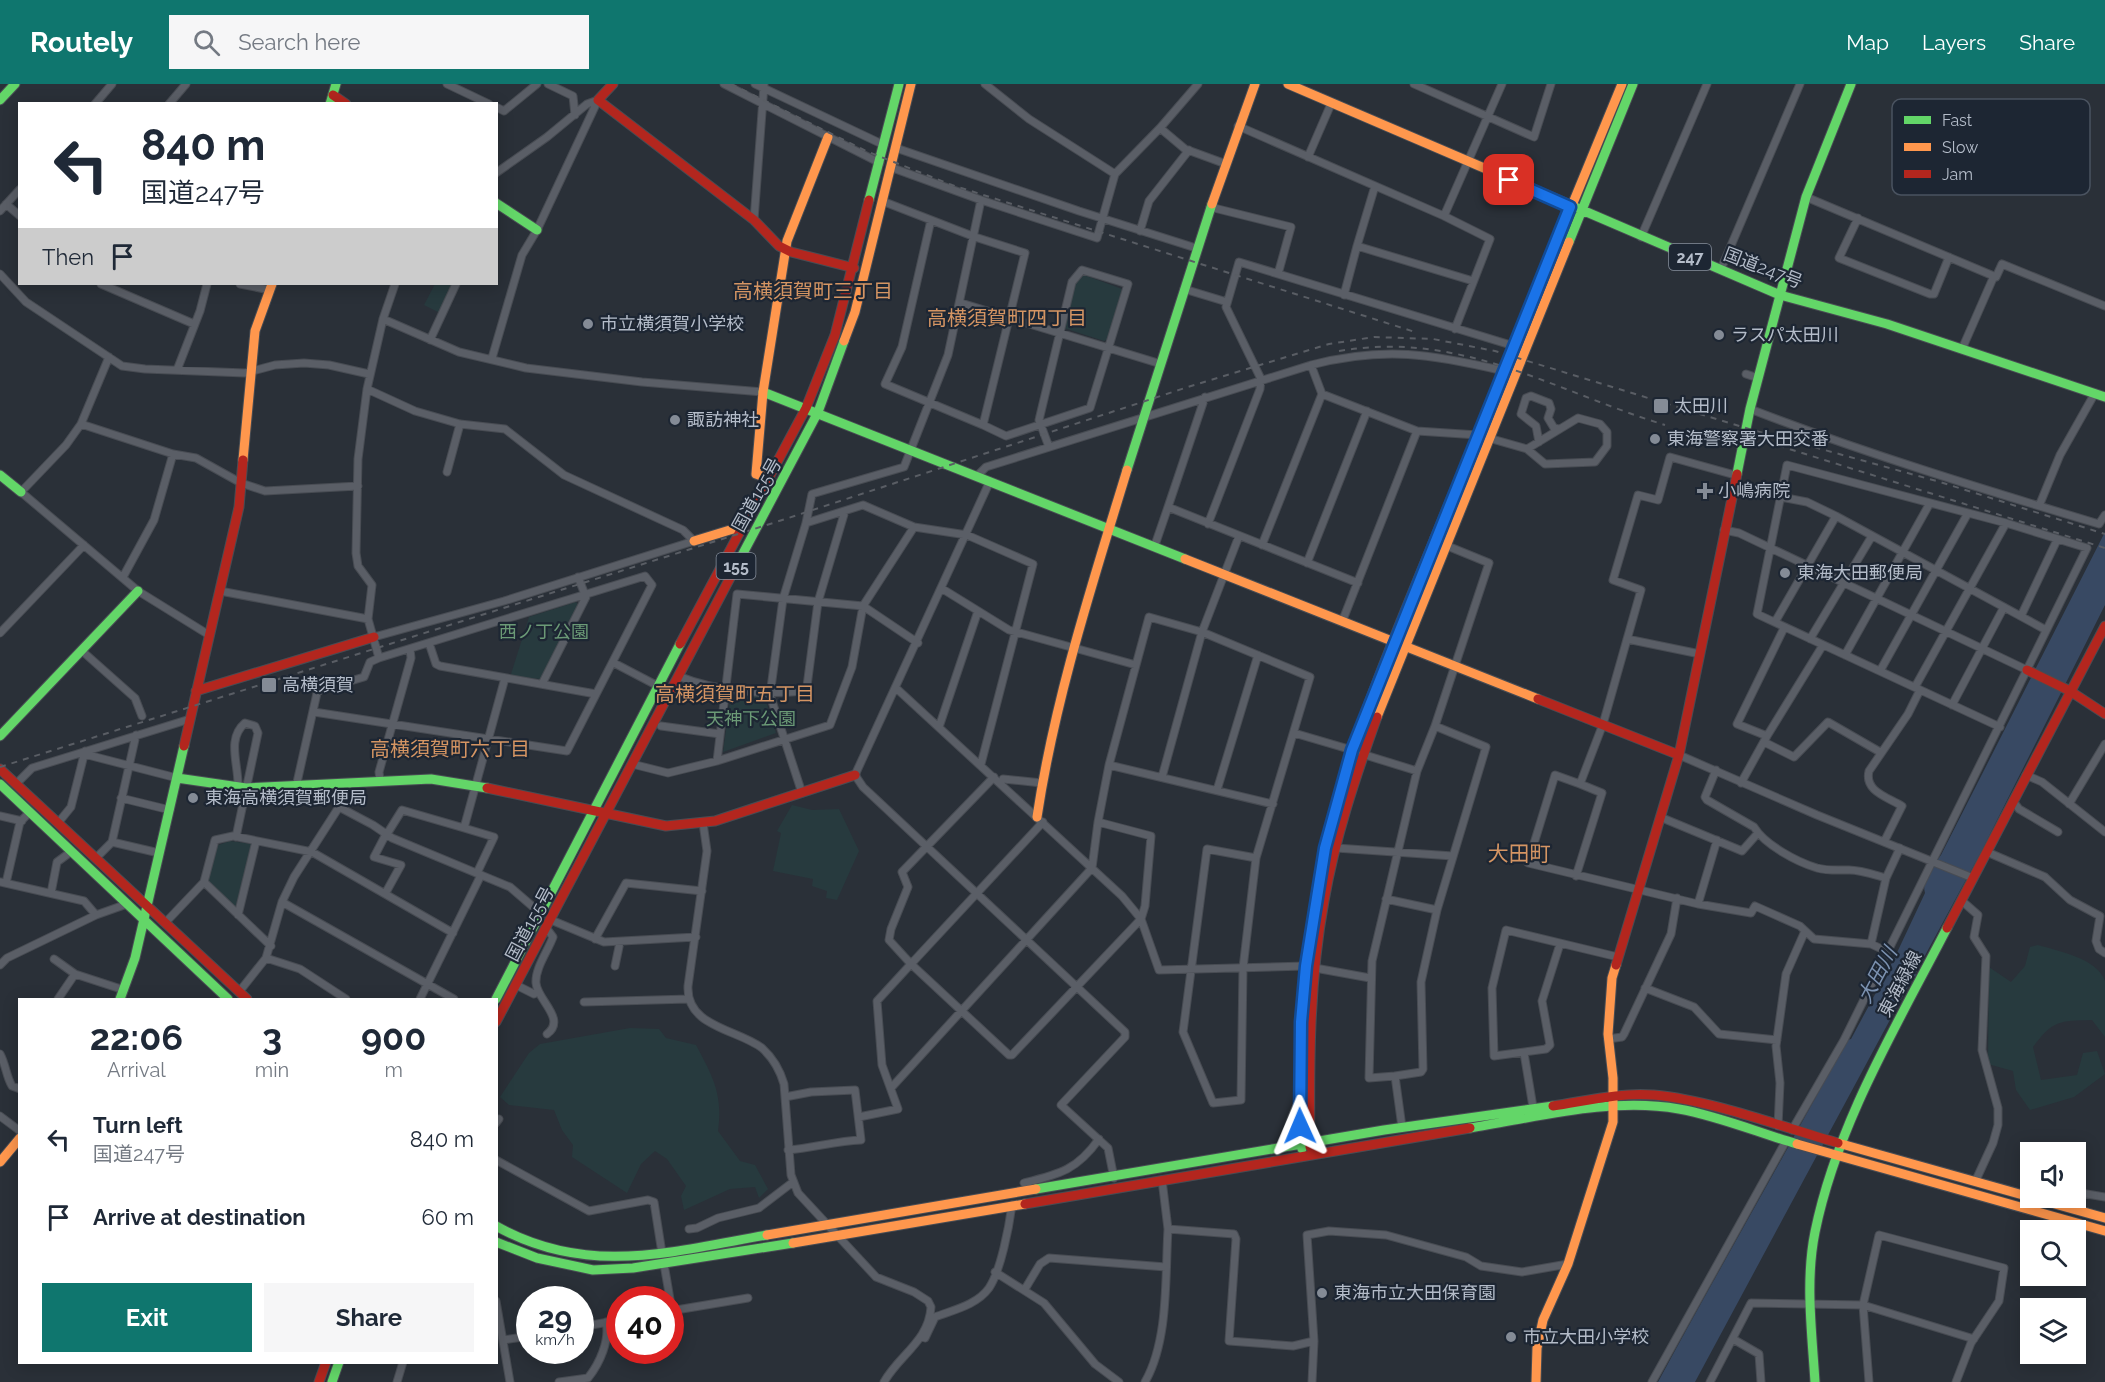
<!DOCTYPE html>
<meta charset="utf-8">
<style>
:root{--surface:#fff;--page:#f6f6f7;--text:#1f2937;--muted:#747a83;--accent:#0f766e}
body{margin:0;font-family:Raleway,"Noto Sans JP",sans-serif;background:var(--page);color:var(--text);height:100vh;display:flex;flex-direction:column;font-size:22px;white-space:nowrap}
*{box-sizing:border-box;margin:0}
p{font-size:20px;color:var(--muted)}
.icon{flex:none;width:33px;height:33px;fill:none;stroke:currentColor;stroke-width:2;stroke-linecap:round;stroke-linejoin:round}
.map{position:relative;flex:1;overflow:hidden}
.drawer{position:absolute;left:18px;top:914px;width:480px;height:366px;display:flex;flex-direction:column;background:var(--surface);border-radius:0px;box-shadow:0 3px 15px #0003}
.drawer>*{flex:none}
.guide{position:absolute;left:18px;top:18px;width:480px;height:183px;border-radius:0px;box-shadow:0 3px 15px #0003;background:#fff;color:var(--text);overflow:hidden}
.tools{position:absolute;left:2020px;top:1058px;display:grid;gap:12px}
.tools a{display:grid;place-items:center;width:66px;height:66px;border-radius:0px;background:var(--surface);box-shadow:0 3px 15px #0003;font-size:30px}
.speed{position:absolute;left:516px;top:1202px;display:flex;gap:12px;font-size:30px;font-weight:700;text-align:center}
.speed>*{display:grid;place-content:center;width:78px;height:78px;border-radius:50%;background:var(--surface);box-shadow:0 3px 15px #0003;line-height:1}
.speed small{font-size:15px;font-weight:400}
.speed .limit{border:9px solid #d22;background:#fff;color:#111}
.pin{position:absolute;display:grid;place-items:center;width:51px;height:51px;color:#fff;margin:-26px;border-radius:12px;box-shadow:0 3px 9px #0006}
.me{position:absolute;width:66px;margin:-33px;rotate:359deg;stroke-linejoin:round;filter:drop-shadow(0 0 4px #0008)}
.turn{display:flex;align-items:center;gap:21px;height:126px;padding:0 24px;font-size:27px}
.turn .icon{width:78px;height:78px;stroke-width:2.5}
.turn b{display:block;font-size:42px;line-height:51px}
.then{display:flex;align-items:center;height:57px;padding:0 24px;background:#0003;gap:12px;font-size:22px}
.eta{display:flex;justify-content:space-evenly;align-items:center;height:102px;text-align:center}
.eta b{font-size:36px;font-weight:700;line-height:42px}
.action{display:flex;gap:12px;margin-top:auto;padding:12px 24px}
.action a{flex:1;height:69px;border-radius:0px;background:var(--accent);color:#fff;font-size:24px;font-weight:700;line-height:69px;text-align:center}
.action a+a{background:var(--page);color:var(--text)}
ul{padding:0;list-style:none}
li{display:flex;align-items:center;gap:18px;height:78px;padding:0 24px}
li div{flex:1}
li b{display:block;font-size:22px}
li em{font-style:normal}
header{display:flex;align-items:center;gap:36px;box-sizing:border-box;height:84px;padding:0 30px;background:var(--accent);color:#fff}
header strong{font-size:28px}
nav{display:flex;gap:33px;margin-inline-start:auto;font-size:21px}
.search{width:420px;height:54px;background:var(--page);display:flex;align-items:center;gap:15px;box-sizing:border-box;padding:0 21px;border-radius:0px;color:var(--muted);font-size:22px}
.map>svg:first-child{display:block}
.green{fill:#273a3e}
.water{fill:#384963}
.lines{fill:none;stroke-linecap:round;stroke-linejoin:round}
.street-casing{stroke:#484c53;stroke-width:9}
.fast-casing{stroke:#484c53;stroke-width:11}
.slow-casing{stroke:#484c53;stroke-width:11}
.jam-casing{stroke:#484c53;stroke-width:11}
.street{stroke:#5a5e66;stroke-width:7}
.fast{stroke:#63d668;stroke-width:9}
.slow{stroke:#ff974d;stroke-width:9}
.jam{stroke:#b3261e;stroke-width:9}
.rail{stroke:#595d64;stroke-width:2;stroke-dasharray:6 6;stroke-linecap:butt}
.route-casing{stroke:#114b97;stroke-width:15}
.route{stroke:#1a73e8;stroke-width:10}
.poi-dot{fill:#848b96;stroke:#1d2633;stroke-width:2}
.labels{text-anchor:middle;stroke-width:4.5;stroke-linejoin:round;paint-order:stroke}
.shield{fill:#1d2633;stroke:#878f9c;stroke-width:1.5}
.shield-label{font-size:16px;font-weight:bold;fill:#b4bcc9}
.street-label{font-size:18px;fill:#b4bcc9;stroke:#1d2633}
.poi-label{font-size:18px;fill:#b4bcc9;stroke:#1d2633;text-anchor:start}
.park-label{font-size:18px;fill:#6b9a76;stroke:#1d2633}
.neighbourhood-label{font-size:20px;fill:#d59563;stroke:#1d2633}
.water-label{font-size:20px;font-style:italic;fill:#7c92b1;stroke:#1d2633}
.quarter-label{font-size:21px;fill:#d59563;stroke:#1d2633}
.key{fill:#1d2633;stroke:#4a5360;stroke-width:1.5}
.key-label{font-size:16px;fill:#b4bcc9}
</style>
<header>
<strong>Routely</strong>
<div class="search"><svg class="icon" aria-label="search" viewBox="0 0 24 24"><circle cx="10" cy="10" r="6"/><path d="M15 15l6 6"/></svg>Search here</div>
<nav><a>Map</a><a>Layers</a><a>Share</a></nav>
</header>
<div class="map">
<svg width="2105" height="1298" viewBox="0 0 2105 1298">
<rect width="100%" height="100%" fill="#2a3038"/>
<!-- green -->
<path class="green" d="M1084,191L1122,205L1108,255L1104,257L1064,244L1075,200Z
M435,200H456L440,229L424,221Z
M576,518L578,521L542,595L512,593L511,590L529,533Z
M731,610L764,611L776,649L723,668Z
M792,721L812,726L839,725L859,767L837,816L826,814L827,807L812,802L813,795L773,787L781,749L777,747Z
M230,757L252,760L253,764L239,823H234L208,798L216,762Z
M2038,861C2058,867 2097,874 2105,897C2105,910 2105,939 2105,953L2092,936C2059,937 2053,936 2033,963L2041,996L2077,991L2083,969L2097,967L2105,990L2074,1013L2030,1026L2016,1006L2013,987L1988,980L1989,883L2011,898L2025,882L2030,863Z
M630,944L659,945L666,954L696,961C713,993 723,1010 718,1047L740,1077L755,1081L768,1105L759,1114L755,1103L730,1105L684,1126L681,1112L686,1102L667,1075L655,1067L641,1080L627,1109L572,1073L573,1061L562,1046L554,1026L509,1021L500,1013L529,969L540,960Z"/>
<!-- water -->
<path class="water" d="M2105,448V521L1982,766L1915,890L1917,891L1913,893L1695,1298H1658C1719,1185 1785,1071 1847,956L1851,955L1894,875L1925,809C1921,795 1933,782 1941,771Z"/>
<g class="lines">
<defs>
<path id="street" d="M447,0L489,20
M548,0L573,12L575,31
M724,0L880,79
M755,0L884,61
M985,0L1029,35L1115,90
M1414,0L1534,53L1551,0
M95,20L112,0
M169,20L186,0
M496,23L504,27L537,0
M1238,42L1444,132L1490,155L1455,245
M1160,44L1198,0
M896,64L1079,127L1196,164
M1308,73L1331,20
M890,83L981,116L1097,154L1115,90L1160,44L1185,65L1226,80
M496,89L547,53L587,20L598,16
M1806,113L1996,193L2002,180L2105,222
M882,117L975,153L1025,169L983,341L885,300L902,263L931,136
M6,120L20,132
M1210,123L1291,143L1278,190
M0,127L20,105
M1444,132L1502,0
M1858,134L1839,174L1930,210H1934L1949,173
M754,136L764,1
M1140,147L1149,117L1189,66
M1641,153L1707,0
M1357,162L1375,102
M1721,185L1800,0
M0,190L26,218L122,282L145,285L245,289L275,281L304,279L329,281L369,290
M101,200L194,240
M240,200L270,206
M1184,205L1227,218
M1344,211L1357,162L1473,197
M961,219L1161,280
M383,235L459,268L526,284L642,298L763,308
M430,256L456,200
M1962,265L1994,192
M109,273L81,340L66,361L21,408L138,507L209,551
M492,274L522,171L537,146L598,16
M1311,281C1385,262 1431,270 1504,287
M177,286L200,227L207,200
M1746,290L1758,294
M367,305L415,327L460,340L505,345L564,391L683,446L694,457L504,517L374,553
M1322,310L1417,347L1478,351L1527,365L1545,380L1595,378L1607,362V348L1600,340L1578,334L1527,365
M1750,325C1864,369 1982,405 2099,440L2105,431
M81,340L173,370L196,374L241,399L265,407L358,402
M983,341L1006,352L1090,324L1128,200L1082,186L1072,198L1039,336L1049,363
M1539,358L1536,342L1521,330L1526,314L1531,312L1549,319L1551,325L1548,334L1554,344L1559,345
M447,388L460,340
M1735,391L1670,373L1658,416L1638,411L1613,496L1641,506L1603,640L1580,700L1555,691L1528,779L1698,820L1751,829L1755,822L1800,842L1814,855L1871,860L1886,867
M977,392L986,383L1311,281L1322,310L1262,461
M990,397L855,691L863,703L1125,948V953L1061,1021L1108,1064L1114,1094
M1781,413L1807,418L1836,432L2046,546
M2039,422L2060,371L2095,309
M1168,423L1205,313
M806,439L812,410L904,383L948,271L981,116
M1208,440L1260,305L1261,295L1226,223L1239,178L1514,262
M1724,446L1739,449L2027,586
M1239,452L1202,548L1310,593L1256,774L1243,884L1241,1016L1213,1019L1183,948L1207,765L1256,774
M1155,461L1168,423L1358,499
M1307,479L1367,327
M123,493L154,436L173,370
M941,504L1009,546L1136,581
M220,507L368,535
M2021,532L2057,456
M1342,538L1417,347
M1775,538L1836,432
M0,549L84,461
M1627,555L1700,570
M1810,555L1872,452
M429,559L436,580L440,582L596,610
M81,566L135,614L142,632
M1845,571L1930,419
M379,574L368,535L372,501L358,482L356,469L358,375L367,305L383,235L395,200
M614,579L658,602
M1880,587L1968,429
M678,592C717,608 764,611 804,607L807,602L818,518L845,427
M542,600L586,513L578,493
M1915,603L2006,439
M896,604L1122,812L1141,835L1159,886L1306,882
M1952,621L2004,523
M661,642L720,650
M939,643L978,527
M1294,649L1352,666
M1767,652L1737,640L1784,544
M1764,658L1794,673L1828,638L1880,668
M84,670L177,694
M1362,670L1417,687L1435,642L1489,479L1445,461
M1679,671L1817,731L1973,794
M717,677L737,510L863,522L918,559
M632,680L668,689L717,677L830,641L852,583L863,522L914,443
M1109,681L1273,720
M1716,686L1705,713L1707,716L1754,743C1765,761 1797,778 1817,784C1828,787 1838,786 1849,786C1861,786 1875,791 1886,794
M2026,691L2042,698L2105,748
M1003,695L1042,699
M380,696L379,688L411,574L410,565
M1741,699L1767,652L1823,561
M16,700L32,684L190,635
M296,703L317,609L320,606L364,593L370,578L379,574L645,492L652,501L567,667L314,628
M1217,706L1258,571
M802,709L770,611L783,515L806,439L863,421L914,443L967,451L1033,480L981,680
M121,714L170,726
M2013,717L2019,725L2058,748
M2069,720L2105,660
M339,723L373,741L392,754L510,803L539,828
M0,732L22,737
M1660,733L1742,767L1758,749
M1098,738L1109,681L1149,533L1202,548L1162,693
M58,739L71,723L85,667
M703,739L707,767L688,902C686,943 737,945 762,964C773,974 780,986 784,1000L791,1091L798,1109L876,1193L914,1208L928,1217L931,1223C929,1257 899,1271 884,1298
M387,750L402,726L464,744
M236,753L258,649L255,642L245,639C226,655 239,681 238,703
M112,758L136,651
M1884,758L1902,722C1887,713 1864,707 1869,687L1908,630L1920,606
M1336,764L1453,772
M1987,768L2045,793L2070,816L2100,832L2096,857L2099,865L2105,869
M96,774L112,758L159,769
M477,789L494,753L464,744L505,594
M1576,792L1602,709L1580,700
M0,798L84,817L96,831L7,874L0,881
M204,798L271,862
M6,799L20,738L30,728
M51,809L57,778L72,767
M385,810L401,781L374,773L386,750
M1386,815L1437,826
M1962,817L1978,831L1974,853L1986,872L1982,966L1998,1024V1041L1993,1059L1975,1098
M282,818L454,915
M1698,820L1717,756
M96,831L127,820
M238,831L256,757
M551,836L604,858L696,853
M165,839L204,798L215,756L233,752L312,768L453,849
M547,845L553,853C548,867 535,884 536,899C537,916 567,935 547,950
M595,855L626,799L702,807
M1560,860L1542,917L1550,961L1546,965L1494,972L1492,904L1506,846L1618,873
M1871,860L1886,794L1900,764
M266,874L300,885L346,915
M54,875L75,890L124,906
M615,882L620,858
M1315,884L1370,894
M516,901L534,910L537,908
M1645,904L1694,923L1719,950L1777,956
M239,908L266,874L282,818L294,793L339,723L341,699
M58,915L75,890
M420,915L481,791
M584,918L689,915
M1608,955L1622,953L1624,950L1671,850L1677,814
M1524,969L1533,1023
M0,970C6,981 6,992 12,1002L20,1005
M1395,992L1421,988L1423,985L1421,898L1437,826L1486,663L1435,642
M891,1004L1092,784L1098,738L1151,752L1145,822L1141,835L1012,971H1009L911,880L1043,738
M785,1013L811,1008L855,1006L861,1056C836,1057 813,1064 788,1066
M0,1032L20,1047
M859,1033L898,1025L882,981L877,917L911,880L889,856L891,845L908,803L902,788L994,693
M496,1039L499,1035
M1778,1042L1780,999L1776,962L1786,890L1805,847
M1402,1043L1395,992L1369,994L1372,877L1417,687
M1792,1046L1844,956L2087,464L2006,439L1787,381L1757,530L2000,643
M496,1076L589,1127L648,1116L654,1118L662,1169
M1162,1096L1168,1145
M1024,1099C1060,1090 1077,1086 1099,1055
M2073,1125L2081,1109L2105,1113
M689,1145L697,1144L718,1134L759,1124L793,1098
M664,1180L670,1215
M995,1188L1044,1219L1095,1280L1119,1298
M1025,1205L1040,1180L1049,1174L1166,1183
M496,1217L510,1298
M670,1227L748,1214
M580,1243L620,1236
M925,1254L935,1233C953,1226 977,1221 989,1204C1001,1186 1009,1143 1012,1121
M1733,1255L1759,1270L1761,1298
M503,1256L530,1252
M397,1298L403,1278
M559,1298L588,1294C600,1279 610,1256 606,1238
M1145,1298C1169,1256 1165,1193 1168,1145L1234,1150L1236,1155L1229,1257L1293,1262L1314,1257
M1312,1298L1314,1257L1307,1151L1329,1147L1386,1151L1466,1173L1481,1182L1522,1188L1568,1180
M1652,1298L1786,1057
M1710,1298L1751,1219L1863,1221L1974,1255
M1869,1298L1863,1221L1879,1151L2004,1184L1999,1217L1971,1259L1956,1298"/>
<path id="fast" d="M0,16L15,0
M330,20L336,0
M869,116L899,0
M496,119L537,146
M1568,120L1780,211L1887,240L2105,313
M1569,158L1633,0
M763,308L1185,475
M1127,386L1212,120
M1737,390L1750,325L1806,113L1851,0
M0,391L21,408
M740,475L818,328L844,257
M0,652L138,507
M177,694L246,704L431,695L487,704
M0,700L228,915
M120,915L135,874L184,662
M496,915L680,560
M1470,1044C1538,1033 1611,1013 1679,1025C1719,1032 1759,1049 1797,1060
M1302,1065C1297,974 1305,887 1320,798
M1036,1105L1384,1046L1553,1022
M496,1142C587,1193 671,1168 767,1151
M496,1158L537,1174L593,1186L633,1184L793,1159
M332,1298L339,1278
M1815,1298C1812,1249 1805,1197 1815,1148C1837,1040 1897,941 1947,844"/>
<path id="slow" d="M1288,0L1568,120
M1212,120L1255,0
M844,257L855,228L911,0
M243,376L255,247L272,200
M770,395L756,390L763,308L787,157L828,53
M1435,454L1622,0
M694,457L743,442
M1185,475L1538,615
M1377,633L1569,158
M1037,733C1055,614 1092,501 1127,386
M1838,1059L2105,1134
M1797,1060L2105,1147
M0,1078L20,1054
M767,1151L1036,1105
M793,1159L1025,1120
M1536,1298L1537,1264L1543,1236L1568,1180L1613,1038V994L1608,950L1612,894L1616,881"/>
<path id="jam" d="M613,0L598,16L754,136L779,162L791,168L854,184
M333,11L346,20
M680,560L806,324L835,251L869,116
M2027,586L2070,607L2105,630
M196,607L374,553
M1538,615L1679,671
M184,662L239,423L243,376
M0,685L247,915
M487,704L666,742L715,737L855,691
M1320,798C1339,678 1390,565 1435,454
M1947,844L2105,542
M1616,881L1679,671L1737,390
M496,938L740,475
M1553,1022C1586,1017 1621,1008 1654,1011C1710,1016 1783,1043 1838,1059
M1310,1063C1309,981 1309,898 1324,817C1335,754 1355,694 1377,633
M1025,1120L1470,1044
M319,1298L326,1278"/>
</defs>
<!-- street casing -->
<use href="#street" class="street-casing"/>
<!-- fast casing -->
<use href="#fast" class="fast-casing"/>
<!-- slow casing -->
<use href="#slow" class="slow-casing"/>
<!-- jam casing -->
<use href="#jam" class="jam-casing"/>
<!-- street -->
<use href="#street" class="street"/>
<!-- fast -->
<use href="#fast" class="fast"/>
<!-- slow -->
<use href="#slow" class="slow"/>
<!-- jam -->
<use href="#jam" class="jam"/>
<!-- rail -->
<path class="rail" d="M731,0L866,67L952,101L1415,248
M1339,267C1461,246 1554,307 1665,341
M1767,358L2105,464
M0,683L773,439L1191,302L1329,260L1374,253L1433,255L1495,267L1749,345L1940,398L2105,450"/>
</g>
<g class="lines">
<defs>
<path id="route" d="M1300,1042L1301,938L1306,882L1325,764L1352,666L1570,123L1509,96"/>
</defs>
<!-- route casing -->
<use href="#route" class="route-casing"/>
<!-- route -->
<use href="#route" class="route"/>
</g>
<!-- markers -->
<g class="poi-dot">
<circle cx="588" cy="240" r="6"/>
<circle cx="1719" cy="251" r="6"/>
<rect x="1653" y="314" width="16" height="16" rx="3"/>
<circle cx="675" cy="336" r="6"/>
<circle cx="1655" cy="355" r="6"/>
<path d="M1702 398h6v6h6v6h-6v6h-6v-6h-6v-6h6z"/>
<circle cx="1785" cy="489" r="6"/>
<rect x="261" y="593" width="16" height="16" rx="3"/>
<circle cx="193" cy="714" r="6"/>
<circle cx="1322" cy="1209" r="6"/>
<circle cx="1511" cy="1253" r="6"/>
</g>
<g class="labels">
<!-- shield labels -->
<g class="shield">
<rect x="1669" y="160" width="42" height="26" rx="4.5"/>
<rect x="716.5" y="469" width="39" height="26" rx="4.5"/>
</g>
<g class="shield-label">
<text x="1690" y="179">247</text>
<text x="736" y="488">155</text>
</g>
<!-- street labels -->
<g class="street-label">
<text transform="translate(1763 184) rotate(21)" y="6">国道247号</text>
<text transform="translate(757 411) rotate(-61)" y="6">国道155号</text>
<text transform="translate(530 840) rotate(-62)" y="6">国道155号</text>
<text transform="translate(1900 900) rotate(-62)" y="6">東海緑線</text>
</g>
<!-- poi labels -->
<g class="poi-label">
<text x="600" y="246">市立横須賀小学校</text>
<text x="1731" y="257">ラスパ太田川</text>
<text x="1674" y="328">太田川</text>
<text x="687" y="342">諏訪神社</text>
<text x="1667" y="361">東海警察署大田交番</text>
<text x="1718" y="413">小嶋病院</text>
<text x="1797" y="495">東海大田郵便局</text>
<text x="282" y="607">高横須賀</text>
<text x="205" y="720">東海高横須賀郵便局</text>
<text x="1334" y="1215">東海市立大田保育園</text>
<text x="1523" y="1259">市立大田小学校</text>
</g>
<!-- park labels -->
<g class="park-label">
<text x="544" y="554">西ノ丁公園</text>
<text x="751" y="641">天神下公園</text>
</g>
<!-- neighbourhood labels -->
<g class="neighbourhood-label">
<text x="813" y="214">高横須賀町三丁目</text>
<text x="1007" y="241">高横須賀町四丁目</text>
<text x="735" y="617">高横須賀町五丁目</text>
<text x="450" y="672">高横須賀町六丁目</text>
</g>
<!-- water labels -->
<g class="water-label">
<text transform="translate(1877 891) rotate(-62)" y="7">大田川</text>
</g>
<!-- quarter labels -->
<g class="quarter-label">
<text x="1519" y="777">大田町</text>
</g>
</g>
<!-- legend -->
<rect x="1892" y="15" width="198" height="96" rx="9" class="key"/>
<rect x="1904" y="32" width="27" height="8" fill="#63d668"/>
<rect x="1904" y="59" width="27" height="8" fill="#ff974d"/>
<rect x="1904" y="86" width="27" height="8" fill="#b3261e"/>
<g class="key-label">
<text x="1942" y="42">Fast</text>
<text x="1942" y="69">Slow</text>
<text x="1942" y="96">Jam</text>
</g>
</svg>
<div class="tools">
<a><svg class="icon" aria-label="sound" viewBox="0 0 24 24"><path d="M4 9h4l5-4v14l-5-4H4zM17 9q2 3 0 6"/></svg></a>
<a><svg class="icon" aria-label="search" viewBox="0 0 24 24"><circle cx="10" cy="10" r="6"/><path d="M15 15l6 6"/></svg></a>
<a><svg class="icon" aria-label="layers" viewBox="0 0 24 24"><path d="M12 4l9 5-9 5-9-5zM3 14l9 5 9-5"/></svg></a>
</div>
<div class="speed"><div>29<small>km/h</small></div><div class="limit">40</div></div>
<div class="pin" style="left:1509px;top:96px;background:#d93025"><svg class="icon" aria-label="arrive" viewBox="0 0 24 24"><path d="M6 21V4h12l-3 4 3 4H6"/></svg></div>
<svg class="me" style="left:1300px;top:1042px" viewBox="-20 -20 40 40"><path d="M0-17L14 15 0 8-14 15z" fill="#1a73e8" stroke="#fff" stroke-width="4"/></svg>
<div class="guide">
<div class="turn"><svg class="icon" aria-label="left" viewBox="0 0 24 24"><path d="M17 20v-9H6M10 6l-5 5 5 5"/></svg><div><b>840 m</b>国道247号</div></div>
<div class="then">Then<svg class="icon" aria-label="arrive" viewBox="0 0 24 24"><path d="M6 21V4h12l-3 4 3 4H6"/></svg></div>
</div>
<section class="drawer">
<div class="eta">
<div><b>22:06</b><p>Arrival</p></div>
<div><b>3</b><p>min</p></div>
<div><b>900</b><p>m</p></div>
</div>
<ul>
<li><svg class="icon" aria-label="left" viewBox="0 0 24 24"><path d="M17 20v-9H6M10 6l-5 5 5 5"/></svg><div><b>Turn left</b><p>国道247号</p></div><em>840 m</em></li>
<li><svg class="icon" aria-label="arrive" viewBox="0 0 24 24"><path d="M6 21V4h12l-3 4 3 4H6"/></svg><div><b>Arrive at destination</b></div><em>60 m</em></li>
</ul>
<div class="action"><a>Exit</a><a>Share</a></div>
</section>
</div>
